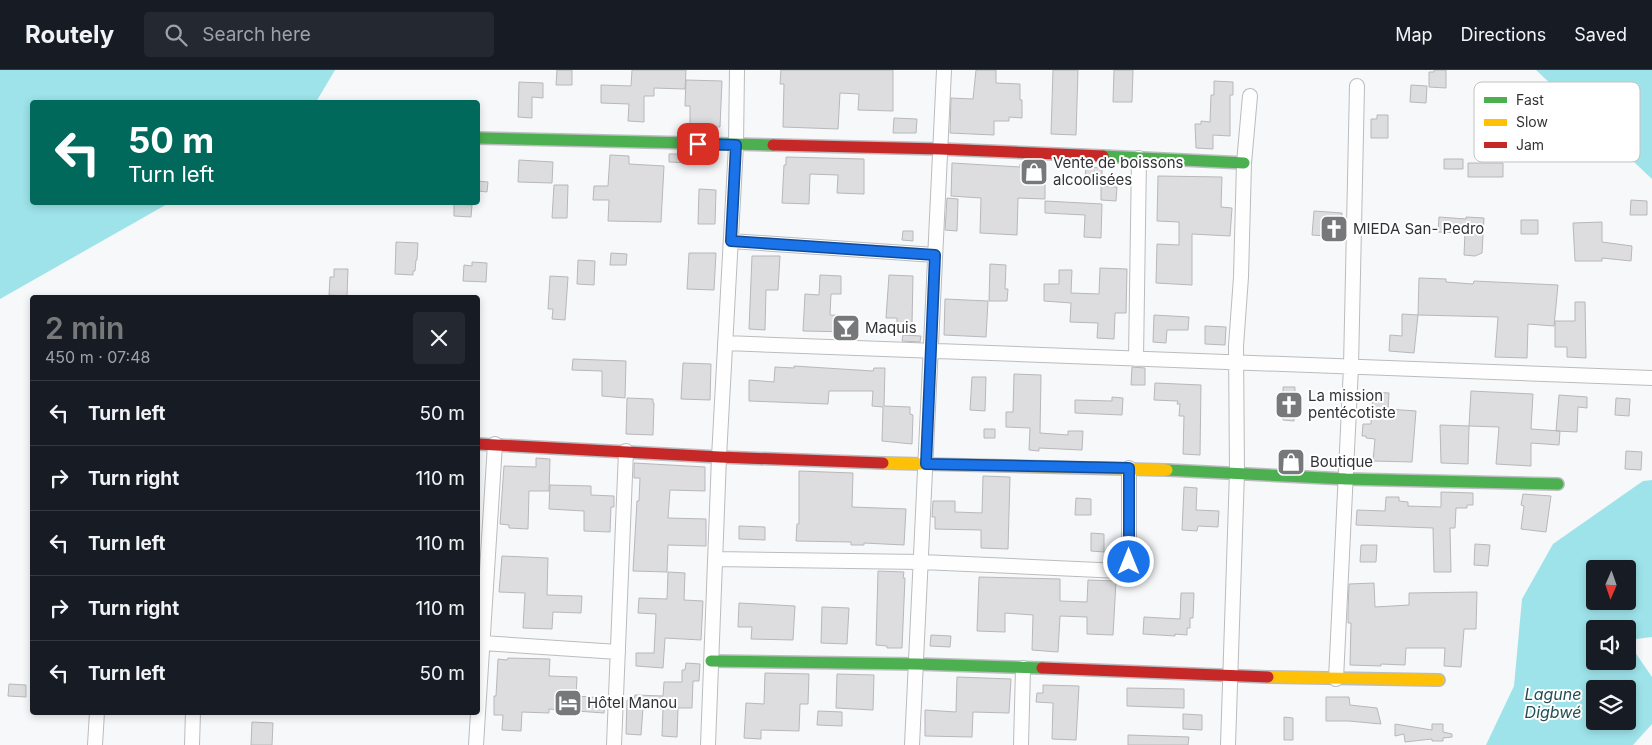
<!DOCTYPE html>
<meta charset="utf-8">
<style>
:root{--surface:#171b24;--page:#242831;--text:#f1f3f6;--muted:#9ea1a6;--line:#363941;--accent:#77787a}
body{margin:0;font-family:Inter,sans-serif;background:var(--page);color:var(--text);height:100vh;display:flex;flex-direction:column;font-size:19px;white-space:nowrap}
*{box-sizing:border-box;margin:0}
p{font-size:16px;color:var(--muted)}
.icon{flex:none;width:28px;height:28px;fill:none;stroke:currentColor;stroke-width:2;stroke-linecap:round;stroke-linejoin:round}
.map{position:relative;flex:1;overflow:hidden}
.sheet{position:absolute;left:30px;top:225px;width:450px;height:420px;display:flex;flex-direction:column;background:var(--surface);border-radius:5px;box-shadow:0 2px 8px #0003}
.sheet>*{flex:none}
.banner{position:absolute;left:30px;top:30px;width:450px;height:105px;border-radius:5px;box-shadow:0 2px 8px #0003;background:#00695c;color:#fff;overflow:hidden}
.needle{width:32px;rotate:182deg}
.fabs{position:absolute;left:1586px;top:490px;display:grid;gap:10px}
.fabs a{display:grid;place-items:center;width:50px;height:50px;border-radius:5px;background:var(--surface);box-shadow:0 2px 8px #0003;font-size:25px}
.pin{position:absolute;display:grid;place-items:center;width:42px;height:42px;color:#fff;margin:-21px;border-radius:10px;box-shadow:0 2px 8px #0006}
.me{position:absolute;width:55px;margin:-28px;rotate:0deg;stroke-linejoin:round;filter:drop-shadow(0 0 4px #0008)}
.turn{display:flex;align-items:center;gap:18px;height:105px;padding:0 15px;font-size:22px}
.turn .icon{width:65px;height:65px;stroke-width:2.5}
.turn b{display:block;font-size:35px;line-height:42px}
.round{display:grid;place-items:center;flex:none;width:52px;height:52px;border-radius:5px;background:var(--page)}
.overview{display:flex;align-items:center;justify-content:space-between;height:85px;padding:0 15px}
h1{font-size:30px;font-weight:600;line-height:38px;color:var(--accent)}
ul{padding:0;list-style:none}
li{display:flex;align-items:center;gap:15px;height:65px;padding:0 15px;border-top:1px solid var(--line)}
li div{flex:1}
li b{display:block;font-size:19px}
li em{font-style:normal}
header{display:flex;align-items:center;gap:30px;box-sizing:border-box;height:70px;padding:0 25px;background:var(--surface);border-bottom:1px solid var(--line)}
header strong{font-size:24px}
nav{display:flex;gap:28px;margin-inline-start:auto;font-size:18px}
.search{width:350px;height:45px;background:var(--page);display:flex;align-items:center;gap:12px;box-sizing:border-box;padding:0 18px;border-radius:5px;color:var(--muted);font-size:19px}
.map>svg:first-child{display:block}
.water{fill:#9ee3ea;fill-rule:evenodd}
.building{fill:#dddddf;stroke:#b8b8ba}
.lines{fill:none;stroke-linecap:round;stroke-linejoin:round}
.street-casing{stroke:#bbbcbe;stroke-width:16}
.fast-casing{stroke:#bbbcbe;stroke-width:14}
.slow-casing{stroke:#bbbcbe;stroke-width:14}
.jam-casing{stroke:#bbbcbe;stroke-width:14}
.street{stroke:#fefefe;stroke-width:14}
.fast{stroke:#4caf50;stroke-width:11}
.slow{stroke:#ffc107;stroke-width:11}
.jam{stroke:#c62828;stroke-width:11}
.route-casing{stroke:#114b97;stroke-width:12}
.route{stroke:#1a73e8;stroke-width:9}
.labels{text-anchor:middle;stroke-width:4;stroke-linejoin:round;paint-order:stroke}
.poi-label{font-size:15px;fill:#323335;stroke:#fff;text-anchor:start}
.water-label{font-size:16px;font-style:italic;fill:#234f53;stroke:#fff}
.key{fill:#fff;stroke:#c2c2c2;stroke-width:1}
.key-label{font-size:14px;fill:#323335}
</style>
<header>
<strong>Routely</strong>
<div class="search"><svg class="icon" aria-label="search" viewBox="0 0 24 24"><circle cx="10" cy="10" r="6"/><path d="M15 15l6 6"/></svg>Search here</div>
<nav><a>Map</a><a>Directions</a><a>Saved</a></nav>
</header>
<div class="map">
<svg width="1652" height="675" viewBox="0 0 1652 675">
<rect width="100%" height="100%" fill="#f6f8fa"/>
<!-- water -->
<path class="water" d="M0,0H335L316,32H32V132L169,133L0,229Z
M1536,0H1652V109Z
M1652,410V567L1628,570V559H1595V591H1628V572L1652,607V654L1633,675H1486L1514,616L1522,529L1553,474L1643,411ZM1595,499H1628V531H1595ZM1595,619H1628V651H1595Z"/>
<!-- building -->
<path class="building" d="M557,0H572V15H556Z
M632,0H686L685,19L654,18V26H644V52L628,51L629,34L601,33V15L631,16Z
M781,0H893V41L858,40L859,24L840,23L838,59L783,57L784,14H780Z
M976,0H996V13L1020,14V30H1022V48L1009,47V51H994V65L950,63L951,28L973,29Z
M1053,0H1078L1076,65L1051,64Z
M1114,0H1133L1132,32H1113Z
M1434,0H1446V18L1429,17V2H1434Z
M686,10L722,11L720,57L690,56V36H685Z
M1214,11L1233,12V25H1230V66L1213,65V79L1196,78L1195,54H1201V51L1210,52L1211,25H1214Z
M519,12L543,13V28L532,27V48L518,47Z
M1411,15L1427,16L1426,33L1410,32Z
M1377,45H1388V68H1371V49H1377Z
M894,48L917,49L916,63H893Z
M669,84H690V93L669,92Z
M610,85L629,86V94L664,96L661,152L608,151L609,130H593L594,116H608Z
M786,87L864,89V124L837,123L838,105L810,104L809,134L782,133L784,95H786Z
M1444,89H1463V99H1444Z
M519,90L553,92L552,113L518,112Z
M952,93L1020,97V94L1045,95V129L1018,128L1017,165L980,163L981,128L951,126Z
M1468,93H1503V107H1468Z
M1086,97L1102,98V115H1092L1093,108H1085Z
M1158,106L1222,107L1221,137L1232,138L1230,166L1192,164V215L1156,213L1157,174L1179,175V152L1157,151Z
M478,111L488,112L487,122L478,121Z
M554,115H568L567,148H552Z
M1101,116L1117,117L1116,131L1101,130Z
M699,119L716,120L715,154H698Z
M947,128L958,129L957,161L945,160Z
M1631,130L1647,131V145H1630Z
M1045,131L1102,134L1101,168L1084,167L1085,145L1045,143Z
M454,134L472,135L471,147L454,146Z
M1314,141L1342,143L1340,167L1312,165Z
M1439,147L1466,149V147L1484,148L1482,183L1475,186L1464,185L1465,163L1438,162Z
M1521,150H1538V164H1521Z
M1602,152V172L1632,176L1631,191L1602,188V191H1575L1573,153Z
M903,161H913V171L902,170Z
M396,172L418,173L417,190H416L415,201H413V205L395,204Z
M611,183L627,184L626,195H610Z
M689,183H716L714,220L687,219Z
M752,186H780L778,220H766L765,260L749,259Z
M578,190L595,191L594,215L577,214Z
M472,192L487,193L486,212L463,211L464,195L472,196Z
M990,194L1006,195L1005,219H1008L1007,231H989Z
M1100,198L1127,199L1126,243H1115L1114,269L1097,268L1098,253L1070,252L1071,233L1044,231V214H1059V200H1072L1071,223L1099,224Z
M334,199H348L347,226L329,225L330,207H334Z
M820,205L841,206V224H831L830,245L852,246L851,262L803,261L805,224L819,225Z
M889,205L913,206L912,254H897V248H886Z
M550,206L568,207L565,250L552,249L553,239H548Z
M1419,208L1446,209V212L1473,214L1474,211L1558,215L1554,256L1528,254L1527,288L1495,287L1498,247L1418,245Z
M945,229L988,231L986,267L944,265Z
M1575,232H1585L1586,288L1567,287V277H1555V251H1575Z
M1402,244L1418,245L1414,283L1389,281L1390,265L1402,266Z
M1154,245L1189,247L1188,260H1167L1166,273L1153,272Z
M1205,256L1226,257L1225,275L1205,274Z
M903,265L921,266L920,272L902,271Z
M573,289L626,291L625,328L602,326V301L572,300Z
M683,293L711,294L710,330L681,329Z
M794,296L873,301L874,298H885L884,336L910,337V344L913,345L912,374L882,371L883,337L872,336L873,321H829L828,334L749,331V310L774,312L775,297L794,298Z
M1132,297L1145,298V315H1131Z
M1014,304L1041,305L1040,363L1068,365V361H1083L1082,380L1039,378V381L1029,380L1030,358L1006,357V342H1013Z
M972,307H986L985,341L970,340Z
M1155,313L1201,315L1200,385L1183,384L1184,346H1179L1180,334H1177L1178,331L1154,330Z
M1283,317H1295L1294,351L1283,350Z
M1471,321L1533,324L1531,359L1560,361L1559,375L1531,373V396L1496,394L1499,357L1469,356Z
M1373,322L1389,323L1388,339L1416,341L1412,392L1373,391L1375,369L1366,368V366H1362L1363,354H1371Z
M1559,325L1587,327V338L1578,337L1577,362L1556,361Z
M1112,327L1123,328L1122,345L1075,343V330L1112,331Z
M627,328L653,329V333H654L653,365L626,364Z
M1616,328L1630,329L1629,346L1615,345Z
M1440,355L1469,356L1468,394L1441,393Z
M984,359H995V368H984Z
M1626,381L1642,382L1641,400L1625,399Z
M536,388L550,389L549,421H529L528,459L509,458V455L500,454L504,396L536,397Z
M634,393L705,397V421L670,420L668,448L706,449V476L668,475L667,502L633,501L637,431H639L640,408H634Z
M799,401L853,403L852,437L906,439L904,475L864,473V475H851V472L796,471L797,454H799Z
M983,406L1010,407L1008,479L981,478V460L935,459V447H932L933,431H955V442L982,443Z
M550,415L591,416V425L614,426V437H611L610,462L584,461V441L549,439Z
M1184,417L1197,418L1196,440L1219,441L1218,457L1198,456L1197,461L1182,460Z
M1441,422L1473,423V435H1467V438H1456L1455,458H1450L1451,502H1434L1433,458L1356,455L1357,440L1385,441L1386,427H1399V431L1408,432V436L1441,437Z
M1523,424L1551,426L1546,462L1521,459L1524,436L1521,435Z
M1076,428L1091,429V445H1075Z
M739,456L765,457V470L739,469Z
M1091,463L1104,464V482L1091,481Z
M1475,474L1490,475L1488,496L1474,495Z
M1361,475H1377L1376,492H1360Z
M502,486L548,488L547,525L582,526L581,543L553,542L552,559L523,558L525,523L499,522Z
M878,501L904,502L903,508H905L902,578H887V576L876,575Z
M668,502L685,503L684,530L703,531L701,570L665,568L663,598L636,596V583H654L656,544L638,543L639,528L667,529Z
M979,507L1060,509V531L1087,532L1088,510L1116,511L1113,565L1087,564V547L1060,546L1058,582L1032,580L1033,545L1005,543V562L977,561Z
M1374,513L1375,537L1409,535V523L1477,522L1476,559H1464L1461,597L1444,596L1445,578H1406L1405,595L1381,594V596L1350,595L1351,553H1348V541L1349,514Z
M1181,523H1194L1193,548H1190V558H1187V565L1175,564V566L1143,564L1144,547L1180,549Z
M739,533L795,536L793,570L751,569L752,557H738Z
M822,537L849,538L847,574L821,573Z
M931,565L951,566L950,577L930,576Z
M508,588L550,589L549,606L577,607L576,626L605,628L604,643L549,639V643L522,642L521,661L502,660L503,645H494V626H496L498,589L507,590Z
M686,593L700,594L699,611H693L692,638H678L677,667L662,666L663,639L643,638L641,665L626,664L627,630H634L635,625L663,626L664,612H682V600H685Z
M765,603L809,604L808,634H800L799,661L761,660V669L744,668L746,633L764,634Z
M837,604L874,605L873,640L836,638Z
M957,607L1011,609L1009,643L973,642L972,667L925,666V640L956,642Z
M9,614L26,615V627L8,626Z
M1043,615L1079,616L1076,670L1052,669L1053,633L1036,632L1037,623H1043Z
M1127,618L1184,619V638L1127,636Z
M1326,627H1349L1350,635L1377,638L1381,654L1349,651H1326Z
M818,641L842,642V656L817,655Z
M1183,644L1202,645V660L1183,659Z
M1284,647L1293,648V670H1284Z
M252,652L273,653L272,675H251Z
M1395,654L1432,660V654H1443V662L1452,664V667L1443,668V671H1432V669L1405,672L1404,664L1395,666Z
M1128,665L1189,667L1188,675H1128Z"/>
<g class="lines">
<defs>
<path id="street" d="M731,171L935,185
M725,273L1652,308
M1136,289L1139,88
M715,489L921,492L1121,501L1127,499L1129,492V398
M482,573L618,582
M1336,609L1351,297L1357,16
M95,675L97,642
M192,675L193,642
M476,675L495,374
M614,675L626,381
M708,675L719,387L736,75L737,0
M912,675L944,0
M1021,675L1023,598
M1228,675L1237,402L1236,276L1241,207L1244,93L1250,26"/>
<path id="fast" d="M478,68L773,75
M1103,86L1244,93
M1167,400L1346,409L1558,414
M711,591L916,594L1042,598"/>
<path id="slow" d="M883,393L1167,400
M1268,607L1439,610"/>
<path id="jam" d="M773,75L940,79L1103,86
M478,374L719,387L883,393
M1042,598L1268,607"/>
</defs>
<!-- street casing -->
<use href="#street" class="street-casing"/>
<!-- fast casing -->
<use href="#fast" class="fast-casing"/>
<!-- slow casing -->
<use href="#slow" class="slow-casing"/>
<!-- jam casing -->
<use href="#jam" class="jam-casing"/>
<!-- street -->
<use href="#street" class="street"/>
<!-- fast -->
<use href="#fast" class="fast"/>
<!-- slow -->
<use href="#slow" class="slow"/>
<!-- jam -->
<use href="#jam" class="jam"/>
</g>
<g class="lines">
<defs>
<path id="route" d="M698,74L736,75L731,171L935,185L926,394L1129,398V492"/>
</defs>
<!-- route casing -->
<use href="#route" class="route-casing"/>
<!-- route -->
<use href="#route" class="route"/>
</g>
<!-- icons -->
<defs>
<symbol id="shop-square" viewBox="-11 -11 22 22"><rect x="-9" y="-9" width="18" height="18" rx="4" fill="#77787a" stroke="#fff"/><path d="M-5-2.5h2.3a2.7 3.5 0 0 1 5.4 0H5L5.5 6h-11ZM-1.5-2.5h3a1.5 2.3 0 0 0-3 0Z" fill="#fff"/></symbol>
<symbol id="church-square" viewBox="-11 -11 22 22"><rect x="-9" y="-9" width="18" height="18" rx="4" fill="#77787a" stroke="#fff"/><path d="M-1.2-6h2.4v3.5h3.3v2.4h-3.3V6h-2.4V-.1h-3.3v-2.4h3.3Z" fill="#fff"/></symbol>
<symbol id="bar-square" viewBox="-11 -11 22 22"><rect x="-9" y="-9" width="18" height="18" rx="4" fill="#77787a" stroke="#fff"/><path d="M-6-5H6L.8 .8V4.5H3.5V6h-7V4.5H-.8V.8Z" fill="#fff"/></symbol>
<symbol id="hotel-square" viewBox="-11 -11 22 22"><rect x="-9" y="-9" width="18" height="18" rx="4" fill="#77787a" stroke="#fff"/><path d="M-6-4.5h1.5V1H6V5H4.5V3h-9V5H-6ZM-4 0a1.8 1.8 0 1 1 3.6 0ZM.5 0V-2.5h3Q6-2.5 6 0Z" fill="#fff"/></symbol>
</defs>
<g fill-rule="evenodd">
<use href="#shop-square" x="1018" y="86" width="32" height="32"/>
<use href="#church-square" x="1318" y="143" width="32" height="32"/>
<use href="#bar-square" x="830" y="242" width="32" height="32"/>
<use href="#church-square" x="1273" y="319" width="32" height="32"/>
<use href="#shop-square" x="1275" y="376" width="32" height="32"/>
<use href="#hotel-square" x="552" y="617" width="32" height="32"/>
</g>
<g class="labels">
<!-- poi labels -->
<g class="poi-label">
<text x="1053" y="98">Vente de boissons<tspan x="1053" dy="17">alcoolisées</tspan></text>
<text x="1353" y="164">MIEDA San- Pedro</text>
<text x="865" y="263">Maquis</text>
<text x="1308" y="331">La mission<tspan x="1308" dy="17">pentécotiste</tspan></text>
<text x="1310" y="397">Boutique</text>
<text x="587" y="638">Hôtel Manou</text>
</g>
<!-- water labels -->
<g class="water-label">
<text x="1553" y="630">Lagune<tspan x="1553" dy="18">Digbwé</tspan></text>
</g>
</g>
<!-- legend -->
<rect x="1474" y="12" width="166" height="80" rx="8" class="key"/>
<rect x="1484" y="27" width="23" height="6" fill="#4caf50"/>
<rect x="1484" y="49" width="23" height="7" fill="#ffc107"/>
<rect x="1484" y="72" width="23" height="6" fill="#c62828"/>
<g class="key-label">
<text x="1516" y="35">Fast</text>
<text x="1516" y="57">Slow</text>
<text x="1516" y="80">Jam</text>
</g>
</svg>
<div class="fabs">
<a><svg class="needle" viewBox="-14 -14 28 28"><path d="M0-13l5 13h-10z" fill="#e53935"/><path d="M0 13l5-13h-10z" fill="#9ea1a6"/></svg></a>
<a><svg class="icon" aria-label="sound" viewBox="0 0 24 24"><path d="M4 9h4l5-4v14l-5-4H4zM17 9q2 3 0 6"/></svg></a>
<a><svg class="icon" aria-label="layers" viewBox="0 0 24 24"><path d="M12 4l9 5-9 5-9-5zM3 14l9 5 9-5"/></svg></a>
</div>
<div class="pin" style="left:698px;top:74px;background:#d93025"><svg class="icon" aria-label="arrive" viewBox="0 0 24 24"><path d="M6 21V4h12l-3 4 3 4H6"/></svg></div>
<svg class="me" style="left:1129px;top:492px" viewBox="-20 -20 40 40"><circle r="17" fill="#1a73e8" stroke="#fff" stroke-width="3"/><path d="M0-11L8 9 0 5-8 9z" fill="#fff"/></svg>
<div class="banner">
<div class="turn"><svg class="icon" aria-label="left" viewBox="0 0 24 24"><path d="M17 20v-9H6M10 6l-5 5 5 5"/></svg><div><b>50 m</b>Turn left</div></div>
</div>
<section class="sheet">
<div class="overview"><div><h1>2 min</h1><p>450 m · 07:48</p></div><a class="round"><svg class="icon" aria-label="close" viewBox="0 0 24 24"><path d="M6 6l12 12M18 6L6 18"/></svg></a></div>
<ul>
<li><svg class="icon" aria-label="left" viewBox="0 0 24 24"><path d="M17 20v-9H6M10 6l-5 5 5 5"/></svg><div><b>Turn left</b></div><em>50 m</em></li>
<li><svg class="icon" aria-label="right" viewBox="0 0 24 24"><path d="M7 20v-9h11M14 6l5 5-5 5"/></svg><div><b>Turn right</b></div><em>110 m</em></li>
<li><svg class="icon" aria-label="left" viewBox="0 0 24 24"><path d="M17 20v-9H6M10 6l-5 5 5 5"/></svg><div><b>Turn left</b></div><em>110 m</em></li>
<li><svg class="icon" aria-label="right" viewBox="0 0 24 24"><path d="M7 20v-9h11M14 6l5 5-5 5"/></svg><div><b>Turn right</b></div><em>110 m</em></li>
<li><svg class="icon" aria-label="left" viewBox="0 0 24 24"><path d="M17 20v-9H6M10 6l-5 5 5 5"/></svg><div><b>Turn left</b></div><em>50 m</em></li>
</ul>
</section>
</div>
